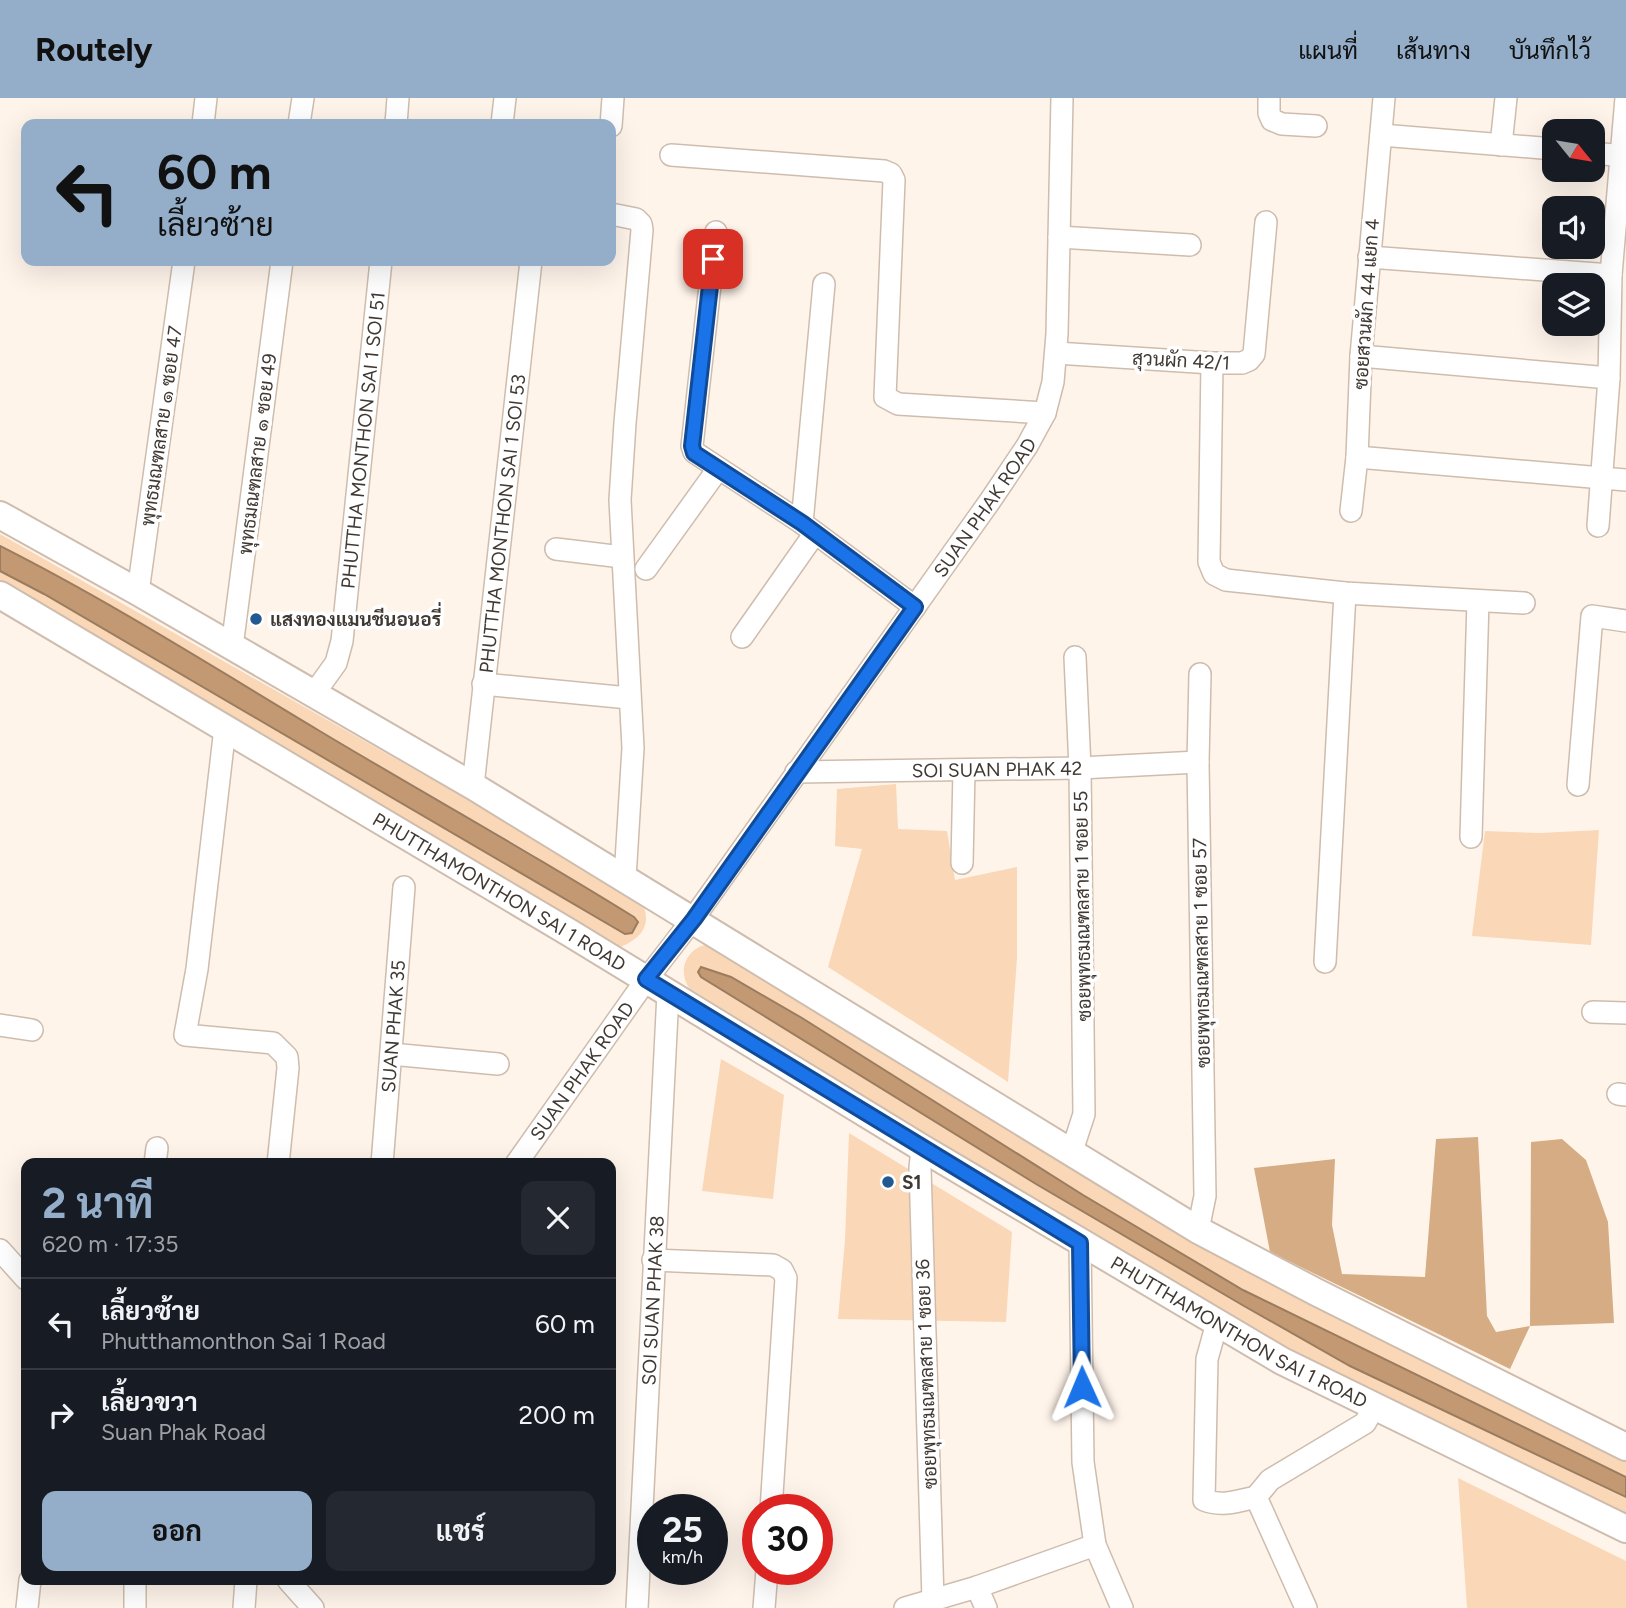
<!DOCTYPE html>
<html lang="th">
<meta charset="utf-8">
<style>
:root{--surface:#171b24;--page:#242831;--text:#f1f3f6;--muted:#9ea1a6;--line:#363941;--accent:#94aec9}
body{margin:0;font-family:Figtree,Sarabun,sans-serif;background:var(--page);color:var(--text);height:100vh;display:flex;flex-direction:column;font-size:26px;white-space:nowrap}
*{box-sizing:border-box;margin:0}
p{font-size:23px;color:var(--muted)}
.icon{flex:none;width:38px;height:38px;fill:none;stroke:currentColor;stroke-width:2;stroke-linecap:round;stroke-linejoin:round}
.map{position:relative;flex:1;overflow:hidden}
.panel{position:absolute;left:21px;top:1060px;width:595px;height:427px;display:flex;flex-direction:column;background:var(--surface);border-radius:14px;box-shadow:0 7px 28px #0002}
.panel>*{flex:none}
.hud{position:absolute;left:21px;top:21px;width:595px;height:147px;border-radius:14px;box-shadow:0 7px 28px #0002;background:#94aec9;color:#111;overflow:hidden}
.needle{width:46px;rotate:120deg}
.tools{position:absolute;left:1542px;top:21px;display:grid;gap:14px}
.tools a{display:grid;place-items:center;width:63px;height:63px;border-radius:14px;background:var(--surface);box-shadow:0 7px 28px #0002;font-size:35px}
.speed{position:absolute;left:637px;top:1396px;display:flex;gap:14px;font-size:35px;font-weight:700;text-align:center}
.speed>*{display:grid;place-content:center;width:91px;height:91px;border-radius:50%;background:var(--surface);box-shadow:0 7px 28px #0002;line-height:1}
.speed small{font-size:18px;font-weight:400}
.speed .limit{border:10px solid #d22;background:#fff;color:#111}
.pin{position:absolute;display:grid;place-items:center;width:60px;height:60px;color:#fff;margin:-30px;border-radius:14px;box-shadow:0 4px 10px #0006}
.me{position:absolute;width:77px;margin:-38px;rotate:359deg;stroke-linejoin:round;filter:drop-shadow(0 0 5px #0008)}
.turn{display:flex;align-items:center;gap:24px;height:147px;padding:0 21px;font-size:32px}
.turn .icon{width:91px;height:91px;stroke-width:2.5}
.turn b{display:block;font-size:49px;line-height:60px}
.round{display:grid;place-items:center;flex:none;width:74px;height:74px;border-radius:14px;background:var(--page)}
.summary{display:flex;align-items:center;justify-content:space-between;height:119px;padding:0 21px}
h1{font-size:42px;font-weight:700;line-height:52px;color:var(--accent)}
.cta{display:flex;gap:14px;margin-top:auto;padding:14px 21px}
.cta a{flex:1;height:80px;border-radius:14px;background:var(--accent);color:#111;font-size:28px;font-weight:700;line-height:80px;text-align:center}
.cta a+a{background:var(--page);color:var(--text)}
ul{padding:0;list-style:none}
li{display:flex;align-items:center;gap:21px;height:91px;padding:0 21px;border-top:2px solid var(--line)}
li div{flex:1}
li b{display:block;font-size:26px}
li em{font-style:normal}
header{display:flex;align-items:center;gap:42px;box-sizing:border-box;height:98px;padding:0 35px;background:var(--accent);color:#111}
header strong{font-size:33px}
nav{display:flex;gap:38px;margin-inline-start:auto;font-size:24px}
.map>svg:first-child{display:block}
.green{fill:#fad7b7}
.forest{fill:#d6ac85}
.water{fill:#c29972;stroke:#9b7c5f;stroke-width:2}
.lines{fill:none;stroke-linecap:round;stroke-linejoin:round}
.minor-casing{stroke:#cebdae;stroke-width:24}
.major-casing{stroke:#cebdae;stroke-width:30}
.minor{stroke:#fff;stroke-width:21}
.major{stroke:#fff;stroke-width:26}
.route-casing{stroke:#114b97;stroke-width:18}
.route{stroke:#1a73e8;stroke-width:12}
.poi-dot{fill:#235991;stroke:#fff;stroke-width:2.5}
.labels{text-anchor:middle;stroke-width:7;stroke-linejoin:round;paint-order:stroke}
.street-label{font-size:19px;fill:#403933;stroke:#fff}
.poi-label{font-size:19px;font-weight:bold;fill:#403933;stroke:#fff;text-anchor:start}
</style>
<header>
<strong>Routely</strong>
<nav><a>แผนที่</a><a>เส้นทาง</a><a>บันทึกไว้</a></nav>
</header>
<div class="map">
<svg width="1626" height="1510" viewBox="0 0 1626 1510">
<rect width="100%" height="100%" fill="#fff4ea"/>
<!-- green -->
<path class="green" d="M0,436L639,799C654,824 644,840 618,850L0,485V473L44,496L625,836L632,835L534,757L323,635L62,480L0,448Z
M896,686L898,731L947,733L955,782L1017,769V860L1008,984L828,869L862,751L835,748L837,691Z
M1599,732L1591,847L1472,838L1485,733L1540,735Z
M708,846L1230,1164L1294,1199L1626,1360V1379L1243,1192L1083,1097L802,920L731,879L701,869L698,874L701,879L1036,1086L1244,1208L1350,1268L1626,1399V1417L1343,1281L1058,1117L689,890C677,872 687,850 708,846Z
M721,961L784,997L773,1101L702,1093Z
M849,1035L1012,1134L1006,1224L838,1221L845,1142Z
M1458,1380L1626,1463V1510H1467Z"/>
<!-- forest -->
<path class="forest" d="M1478,1039L1487,1218L1496,1234L1530,1228L1531,1044L1562,1041L1586,1062L1608,1124L1614,1225L1530,1228L1510,1271L1270,1154L1254,1070L1335,1061L1332,1127L1342,1176L1425,1179L1436,1041Z"/>
<!-- water -->
<path class="water" d="M0,448C109,503 213,569 318,632C423,695 530,754 634,819L638,824L632,835L625,836L44,496L0,473Z
M701,869L731,879L802,920L1083,1097L1243,1192L1626,1379V1399L1350,1268L1244,1208L1036,1086L701,879L698,874Z"/>
<g class="lines">
<defs>
<g id="minor">
<path d="M1269,0V15L1272,22L1282,26L1316,28"/>
<path d="M203,26L206,0"/>
<path d="M299,26L303,0"/>
<path d="M396,26L398,0"/>
<path d="M502,26L505,0"/>
<path d="M611,28L613,0"/>
<path d="M1381,37L1554,51"/>
<path d="M1501,47L1506,0"/>
<path d="M1592,55L1626,58"/>
<path d="M671,57L884,73L891,76L894,82L885,299L898,306L1045,315"/>
<path d="M611,116L636,121L641,126L642,132L625,325L620,402L633,650L625,780"/>
<path d="M716,134L692,348L694,354L802,425L915,509"/>
<path d="M1059,139L1190,147"/>
<path d="M1369,159L1611,177"/>
<path d="M1056,255L1212,265H1242L1249,262L1254,256L1266,124"/>
<path d="M1361,258L1609,280"/>
<path d="M1212,265L1209,464L1214,476L1226,482L1345,495L1524,505"/>
<path d="M1357,359L1626,382"/>
<path d="M1351,413L1357,359L1361,258L1384,0"/>
<path d="M802,425L824,186"/>
<path d="M1598,428L1609,280L1611,177L1626,0"/>
<path d="M556,451L622,459"/>
<path d="M646,471L718,371"/>
<path d="M138,494L184,163"/>
<path d="M742,539L815,435"/>
<path d="M232,549L282,163"/>
<path d="M483,586L629,600"/>
<path id="s1" d="M313,597L336,565L342,543L381,163"/>
<path d="M225,630L197,871L185,937L273,945L287,959L288,970L278,1066"/>
<path id="s2" d="M796,674L1080,670L1198,664"/>
<path d="M1578,687L1592,518L1626,523"/>
<path id="s3" d="M473,688L531,163"/>
<path d="M1471,739L1478,503"/>
<path d="M962,765L964,673"/>
<path d="M1325,864L1345,495"/>
<path d="M1593,914L1626,915"/>
<path d="M0,927L32,932"/>
<path d="M391,956L498,966"/>
<path d="M1618,996L1626,997"/>
<path d="M922,1050L920,1070L933,1502"/>
<path d="M1071,1056L1084,1016L1080,670L1075,559"/>
<path d="M155,1066L157,1050"/>
<path id="s4" d="M382,1066L404,789"/>
<path id="s5" d="M516,1066L646,882L693,821L990,403L1027,348L1045,315L1053,284L1057,236L1062,0"/>
<path d="M1198,1132L1205,1098L1198,664L1200,576"/>
<path d="M1080,1145L1083,1364L1095,1447L1122,1510"/>
<path d="M0,1152L26,1181"/>
<path d="M653,1162L773,1167L782,1172L786,1180L771,1412"/>
<path d="M1217,1225L1207,1261L1204,1402C1221,1409 1239,1403 1256,1399"/>
<path d="M288,1482L313,1510"/>
<path d="M977,1489L986,1510"/>
<path d="M27,1510L30,1482"/>
<path d="M135,1510V1482"/>
<path d="M244,1510L246,1482"/>
<path id="s6" d="M637,1510L668,895"/>
<path d="M764,1510L767,1472"/>
<path d="M905,1510L977,1489L1095,1447"/>
<path d="M1306,1510L1256,1399L1270,1382L1365,1325L1374,1309"/>
</g>
<g id="major">
<path d="M0,417L138,494L473,688L1198,1132L1316,1194L1626,1349"/>
<path id="s7" d="M0,497L570,835L922,1050L1282,1263L1626,1431"/>
</g>
</defs>
<!-- minor casing -->
<use href="#minor" class="minor-casing"/>
<!-- major casing -->
<use href="#major" class="major-casing"/>
<!-- minor -->
<use href="#minor" class="minor"/>
<!-- major -->
<use href="#major" class="major"/>
</g>
<g class="lines">
<defs>
<path id="route" d="M713,161L692,348L694,355L802,425L915,509L694,821L646,881L1080,1145L1082,1289"/>
</defs>
<!-- route casing -->
<use href="#route" class="route-casing"/>
<!-- route -->
<use href="#route" class="route"/>
</g>
<!-- markers -->
<g class="poi-dot">
<circle cx="256" cy="521" r="7"/>
<circle cx="888" cy="1084" r="7"/>
</g>
<g class="labels">
<!-- street labels -->
<g class="street-label">
<text transform="translate(1366 206) rotate(-86)" y="7">ซอยสวนผัก 44 แยก 4</text>
<text transform="translate(1181 262) rotate(3)" y="7">สุวนผัก 42/1</text>
<text transform="translate(161 328) rotate(-82)" y="7">พุทธมณฑลสาย ๑ ซอย 47</text>
<text dy="7" stroke="none"><textPath href="#s1" startOffset="264">PHUTTHA MONTHON SAI 1 SOI 51</textPath></text>
<text transform="translate(257 356) rotate(-83)" y="7">พุทธมณฑลสาย ๑ ซอย 49</text>
<text dy="7" stroke="none"><textPath href="#s5" startOffset="807">SUAN PHAK ROAD</textPath></text>
<text dy="7" stroke="none"><textPath href="#s3" startOffset="264">PHUTTHA MONTHON SAI 1 SOI 53</textPath></text>
<text dy="7" stroke="none"><textPath href="#s2" startOffset="201">SOI SUAN PHAK 42</textPath></text>
<text dy="7" stroke="none"><textPath href="#s7" startOffset="581">PHUTTHAMONTHON SAI 1 ROAD</textPath></text>
<text transform="translate(1082 808) rotate(-91)" y="7">ซอยพุทธมณฑลสาย 1 ซอย 55</text>
<text transform="translate(1201 855) rotate(-91)" y="7">ซอยพุทธมณฑลสาย 1 ซอย 57</text>
<text dy="7" stroke="none"><textPath href="#s4" startOffset="138">SUAN PHAK 35</textPath></text>
<text dy="7" stroke="none"><textPath href="#s5" startOffset="114">SUAN PHAK ROAD</textPath></text>
<text dy="7" stroke="none"><textPath href="#s6" startOffset="308">SOI SUAN PHAK 38</textPath></text>
<text dy="7" stroke="none"><textPath href="#s7" startOffset="1442">PHUTTHAMONTHON SAI 1 ROAD</textPath></text>
<text transform="translate(926 1276) rotate(-92)" y="7">ซอยพุทธมณฑลสาย 1 ซอย 36</text>
</g>
<!-- poi labels -->
<g class="poi-label">
<text x="270" y="528">แสงทองแมนชีนอนอรี่</text>
<text x="902" y="1091">S1</text>
</g>
</g>
</svg>
<div class="tools">
<a><svg class="needle" viewBox="-14 -14 28 28"><path d="M0-13l5 13h-10z" fill="#e53935"/><path d="M0 13l5-13h-10z" fill="#9ea1a6"/></svg></a>
<a><svg class="icon" aria-label="sound" viewBox="0 0 24 24"><path d="M4 9h4l5-4v14l-5-4H4zM17 9q2 3 0 6"/></svg></a>
<a><svg class="icon" aria-label="layers" viewBox="0 0 24 24"><path d="M12 4l9 5-9 5-9-5zM3 14l9 5 9-5"/></svg></a>
</div>
<div class="speed"><div>25<small>km/h</small></div><div class="limit">30</div></div>
<div class="pin" style="left:713px;top:161px;background:#d93025"><svg class="icon" aria-label="arrive" viewBox="0 0 24 24"><path d="M6 21V4h12l-3 4 3 4H6"/></svg></div>
<svg class="me" style="left:1082px;top:1289px" viewBox="-20 -20 40 40"><path d="M0-17L14 15 0 8-14 15z" fill="#1a73e8" stroke="#fff" stroke-width="4"/></svg>
<div class="hud">
<div class="turn"><svg class="icon" aria-label="left" viewBox="0 0 24 24"><path d="M17 20v-9H6M10 6l-5 5 5 5"/></svg><div><b>60 m</b>เลี้ยวซ้าย</div></div>
</div>
<section class="panel">
<div class="summary"><div><h1>2 นาที</h1><p>620 m · 17:35</p></div><a class="round"><svg class="icon" aria-label="close" viewBox="0 0 24 24"><path d="M6 6l12 12M18 6L6 18"/></svg></a></div>
<ul>
<li><svg class="icon" aria-label="left" viewBox="0 0 24 24"><path d="M17 20v-9H6M10 6l-5 5 5 5"/></svg><div><b>เลี้ยวซ้าย</b><p>Phutthamonthon Sai 1 Road</p></div><em>60 m</em></li>
<li><svg class="icon" aria-label="right" viewBox="0 0 24 24"><path d="M7 20v-9h11M14 6l5 5-5 5"/></svg><div><b>เลี้ยวขวา</b><p>Suan Phak Road</p></div><em>200 m</em></li>
</ul>
<div class="cta"><a>ออก</a><a>แชร์</a></div>
</section>
</div>
